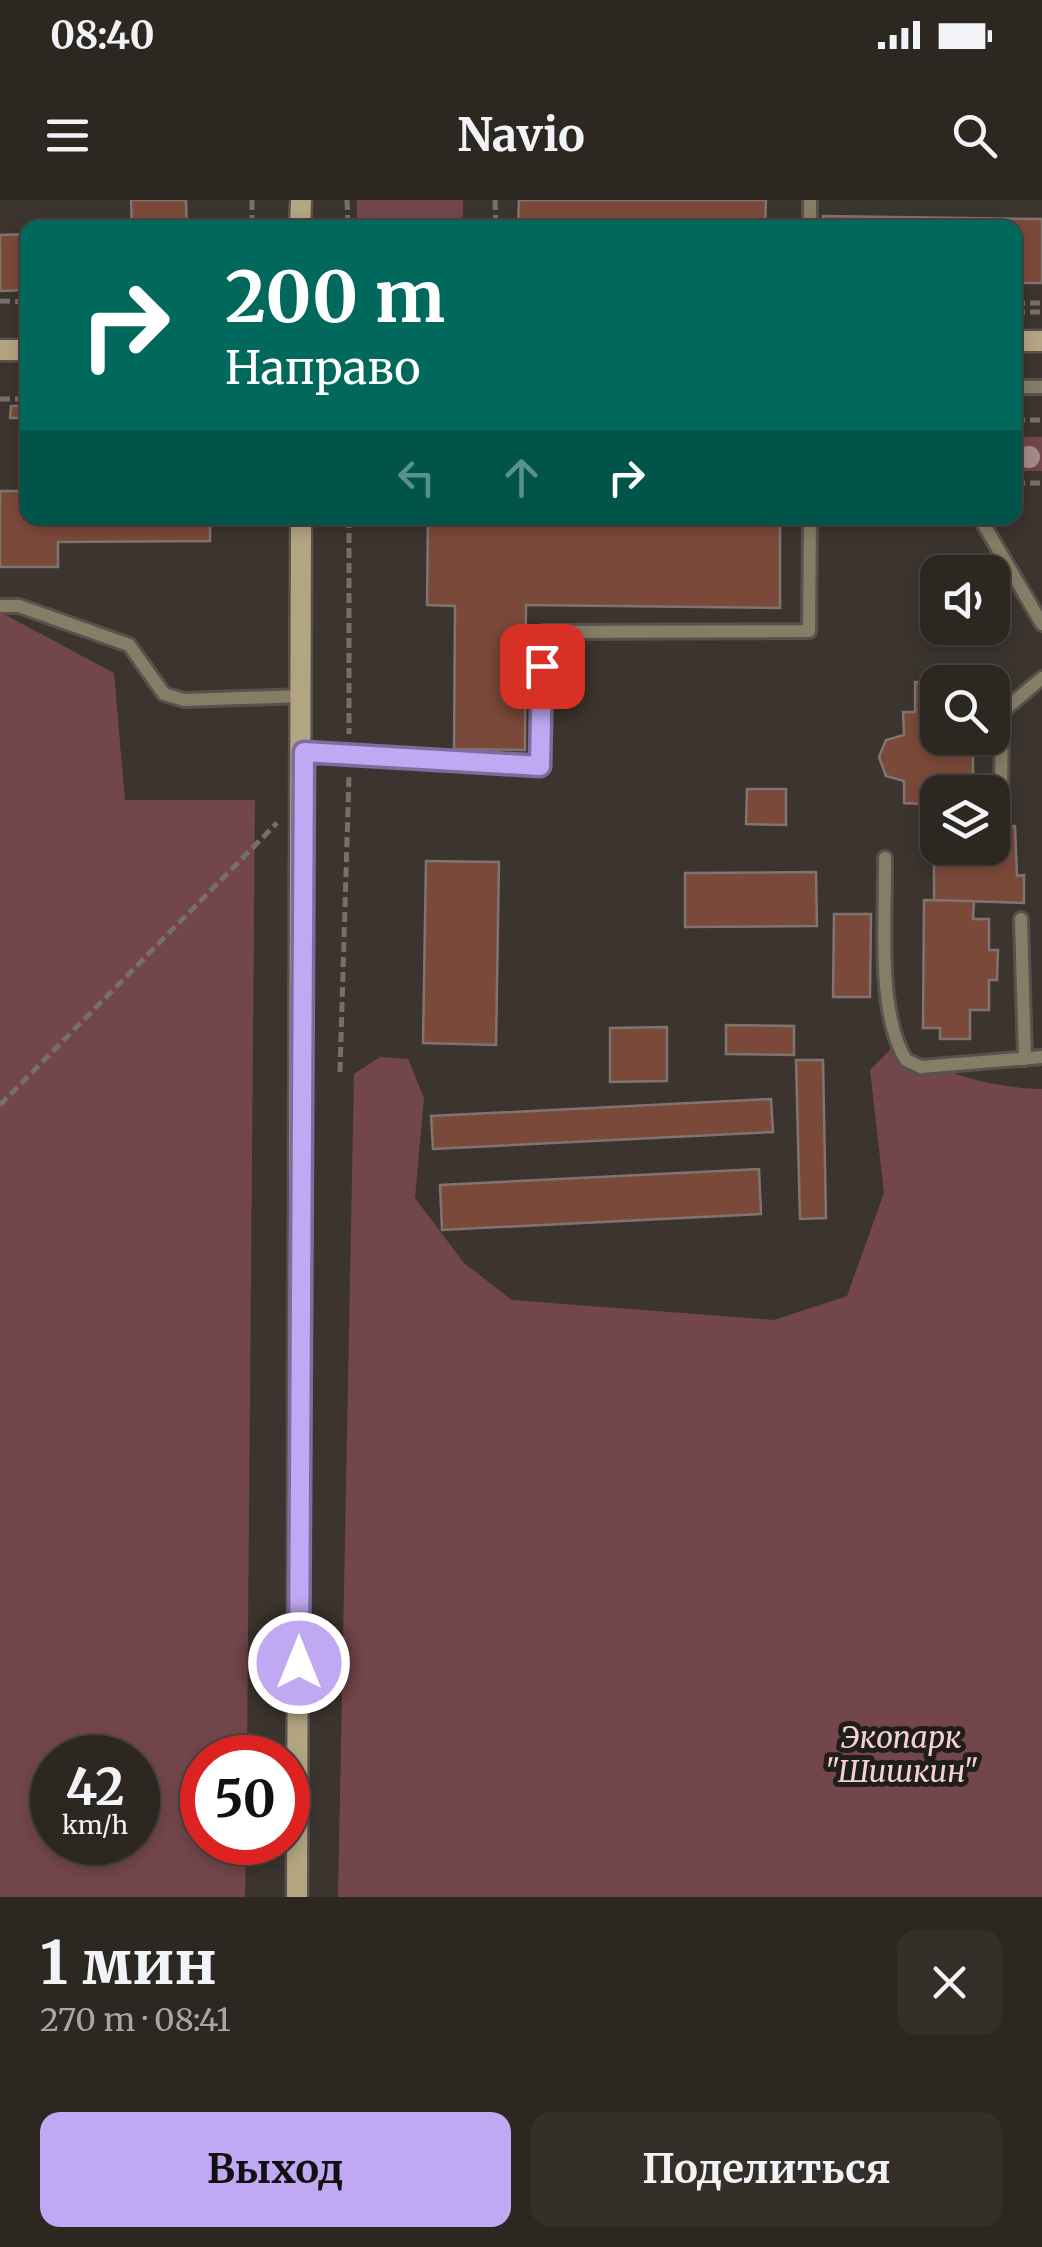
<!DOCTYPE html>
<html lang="ru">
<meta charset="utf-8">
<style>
:root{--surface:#2d2722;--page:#352f2a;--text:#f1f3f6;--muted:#a7a5a5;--line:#484440;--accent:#c1a8f3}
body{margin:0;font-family:Merriweather,serif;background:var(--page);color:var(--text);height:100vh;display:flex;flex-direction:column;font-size:38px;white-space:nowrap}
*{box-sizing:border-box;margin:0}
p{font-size:32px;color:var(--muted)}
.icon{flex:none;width:55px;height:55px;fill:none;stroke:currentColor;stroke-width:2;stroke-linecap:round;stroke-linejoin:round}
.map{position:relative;height:1697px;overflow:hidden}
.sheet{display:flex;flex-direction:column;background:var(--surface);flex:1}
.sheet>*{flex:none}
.top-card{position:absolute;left:20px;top:20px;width:1002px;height:305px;border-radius:20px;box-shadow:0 5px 15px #0003,0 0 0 2px var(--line);background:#00695c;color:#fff;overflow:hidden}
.controls{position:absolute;left:920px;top:355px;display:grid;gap:20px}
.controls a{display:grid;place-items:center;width:90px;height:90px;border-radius:20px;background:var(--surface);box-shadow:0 5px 15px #0003,0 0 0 2px var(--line);font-size:50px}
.speed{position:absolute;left:30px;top:1535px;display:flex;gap:20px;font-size:50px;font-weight:700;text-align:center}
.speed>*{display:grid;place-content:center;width:130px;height:130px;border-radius:50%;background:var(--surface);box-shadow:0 5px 15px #0003,0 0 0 2px var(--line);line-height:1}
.speed small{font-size:25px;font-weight:400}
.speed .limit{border:15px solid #d22;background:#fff;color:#111}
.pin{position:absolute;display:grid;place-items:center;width:85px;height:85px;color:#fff;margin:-42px;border-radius:20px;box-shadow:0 5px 15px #0006}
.me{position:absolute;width:110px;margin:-55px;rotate:0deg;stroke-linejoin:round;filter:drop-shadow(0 0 8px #0008)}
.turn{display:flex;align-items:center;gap:35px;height:210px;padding:0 40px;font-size:45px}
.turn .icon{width:130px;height:130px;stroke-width:2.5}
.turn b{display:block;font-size:70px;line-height:85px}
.lanes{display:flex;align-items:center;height:95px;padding:0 40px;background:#0003;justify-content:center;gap:50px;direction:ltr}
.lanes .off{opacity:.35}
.round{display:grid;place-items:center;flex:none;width:105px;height:105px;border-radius:20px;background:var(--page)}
.overview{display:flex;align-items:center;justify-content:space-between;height:170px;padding:0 40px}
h1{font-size:60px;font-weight:700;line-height:75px}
.action{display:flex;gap:20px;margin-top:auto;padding:20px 40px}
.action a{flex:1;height:115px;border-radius:20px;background:var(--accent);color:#111;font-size:40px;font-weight:700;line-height:115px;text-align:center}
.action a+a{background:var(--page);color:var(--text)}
.status{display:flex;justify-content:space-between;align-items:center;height:70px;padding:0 50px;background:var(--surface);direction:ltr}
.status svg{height:28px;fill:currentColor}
header{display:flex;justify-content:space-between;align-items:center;height:130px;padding:0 40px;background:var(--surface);font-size:45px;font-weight:700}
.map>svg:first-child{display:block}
.green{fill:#72464a;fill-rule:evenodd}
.building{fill:#7b493a;stroke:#807470;stroke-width:2.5}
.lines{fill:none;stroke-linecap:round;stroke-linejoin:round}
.service-casing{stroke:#59514c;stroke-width:18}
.secondary-casing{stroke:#59514c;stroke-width:25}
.path{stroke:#766f6a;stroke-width:5;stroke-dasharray:10 5;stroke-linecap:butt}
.service{stroke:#867d67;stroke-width:12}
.secondary{stroke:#b3a482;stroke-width:20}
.tree{fill:#a28a89}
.route-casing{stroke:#7d6d9e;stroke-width:25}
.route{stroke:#c1a8f3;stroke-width:18}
.labels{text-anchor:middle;stroke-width:10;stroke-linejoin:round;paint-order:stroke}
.park-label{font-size:30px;font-style:italic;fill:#f5d1d3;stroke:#201d1a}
</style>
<div class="status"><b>08:40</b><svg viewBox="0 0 49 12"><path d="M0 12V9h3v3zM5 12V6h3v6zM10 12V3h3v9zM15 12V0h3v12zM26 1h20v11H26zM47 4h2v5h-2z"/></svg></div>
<header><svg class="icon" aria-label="menu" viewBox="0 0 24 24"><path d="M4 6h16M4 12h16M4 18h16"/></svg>Navio<svg class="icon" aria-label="search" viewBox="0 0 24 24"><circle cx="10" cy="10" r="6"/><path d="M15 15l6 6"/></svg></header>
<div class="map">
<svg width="1042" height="1697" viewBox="0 0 1042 1697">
<rect width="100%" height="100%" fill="#3c342e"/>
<!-- green -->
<path class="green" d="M357,0H463V27H357Z
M1015,237H1042V271H1015Z
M0,412L114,473L125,600H255L247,1557L202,1558V1642L246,1643L245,1697H0ZM52,1558H138V1642H52Z
M894,846C940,872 988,888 1042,889V1697H338L354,874L380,857L408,859L424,898L415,998L464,1063L512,1100L774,1120L847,1096L884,993L870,870Z"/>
<!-- building -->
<path class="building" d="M131,0H186L187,28H132Z
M519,0H766L765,28H518Z
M823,16L1042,19V83H1015V28H822Z
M28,34V90L0,91V35Z
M11,206H28V218H10Z
M0,291H28V318H210V341L58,342V367H0Z
M428,318H780V408L526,405L525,550L454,549L455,406L427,405Z
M915,482H948H938V538H973V592H938V627H922V604L904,603V581L886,576L879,557L886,540L904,535L903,512H915Z
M747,589H786V625L746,624Z
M1015,626L1017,676L1024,675V703L934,700V627H938V648H992V627Z
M426,661L499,662L496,845L423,843Z
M816,672L817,726L685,727V673Z
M924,700L974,701L973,719H989V750H998L997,780H989V810H970V839H940V828H923Z
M834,714H871L870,797H833Z
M726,825L794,826V855L726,854Z
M667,827V881L610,882V828Z
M796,860H823L826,1018L800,1019Z
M771,899L773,932L433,949L431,916Z
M759,969L761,1014L442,1030L440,985Z"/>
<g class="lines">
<defs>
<path id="service" d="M810,0V28
M1015,187H1042
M980,318L1042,424
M0,406H19L129,445L164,494L184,500L304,496
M304,552L540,566L543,432L809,431L810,318
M1001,597L1002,512L1042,478
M885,658C886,714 876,813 906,860L921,867L1042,857
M1021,719L1025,859"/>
<path id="secondary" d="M300,28L301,0
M1015,141H1042
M0,150H28
M297,1697L301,318"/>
</defs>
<!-- service casing -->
<use href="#service" class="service-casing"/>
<!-- secondary casing -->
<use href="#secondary" class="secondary-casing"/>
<!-- path -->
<path class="path" d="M252,0V28
M347,0L348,28
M495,0L496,28
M0,101L28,102
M1015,103H1042
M1015,112H1042
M0,199H28
M1015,220H1042
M1015,283H1042
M349,318V534
M340,872L349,575
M0,905L277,623"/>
<!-- service -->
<use href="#service" class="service"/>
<!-- secondary -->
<use href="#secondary" class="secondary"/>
</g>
<!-- trees -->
<circle class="tree" cx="1029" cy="257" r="11"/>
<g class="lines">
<defs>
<path id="route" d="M299,1463L304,552L540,566L542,466"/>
</defs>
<!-- route casing -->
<use href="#route" class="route-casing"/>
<!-- route -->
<use href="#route" class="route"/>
</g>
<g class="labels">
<!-- park labels -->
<g class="park-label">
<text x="901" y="1548">Экопарк<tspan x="901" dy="34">"Шишкин"</tspan></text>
</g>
</g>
</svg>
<div class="controls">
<a><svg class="icon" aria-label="sound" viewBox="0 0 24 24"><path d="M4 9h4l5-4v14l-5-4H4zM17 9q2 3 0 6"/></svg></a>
<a><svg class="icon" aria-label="search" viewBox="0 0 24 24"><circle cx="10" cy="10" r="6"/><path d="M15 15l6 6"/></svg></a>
<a><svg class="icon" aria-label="layers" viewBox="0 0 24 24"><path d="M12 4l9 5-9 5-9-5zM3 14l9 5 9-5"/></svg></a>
</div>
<div class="speed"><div>42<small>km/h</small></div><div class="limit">50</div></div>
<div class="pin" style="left:542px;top:466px;background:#d93025"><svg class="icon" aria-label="arrive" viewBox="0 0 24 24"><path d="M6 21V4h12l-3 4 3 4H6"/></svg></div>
<svg class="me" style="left:299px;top:1463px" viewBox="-20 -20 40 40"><circle r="17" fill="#c1a8f3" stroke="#fff" stroke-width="3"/><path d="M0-11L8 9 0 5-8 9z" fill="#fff"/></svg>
<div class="top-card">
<div class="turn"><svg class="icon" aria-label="right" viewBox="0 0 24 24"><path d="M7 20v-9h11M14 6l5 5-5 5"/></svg><div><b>200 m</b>Направо</div></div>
<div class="lanes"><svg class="icon off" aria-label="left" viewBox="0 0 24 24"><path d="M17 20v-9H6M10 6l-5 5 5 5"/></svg><svg class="icon off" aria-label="ahead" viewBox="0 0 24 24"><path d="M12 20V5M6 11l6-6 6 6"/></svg><svg class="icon" aria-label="right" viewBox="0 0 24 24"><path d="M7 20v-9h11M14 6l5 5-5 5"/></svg></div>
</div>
</div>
<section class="sheet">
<div class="overview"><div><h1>1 мин</h1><p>270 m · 08:41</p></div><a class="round"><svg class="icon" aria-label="close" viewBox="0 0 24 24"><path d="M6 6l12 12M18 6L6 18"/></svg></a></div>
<div class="action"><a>Выход</a><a>Поделиться</a></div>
</section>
